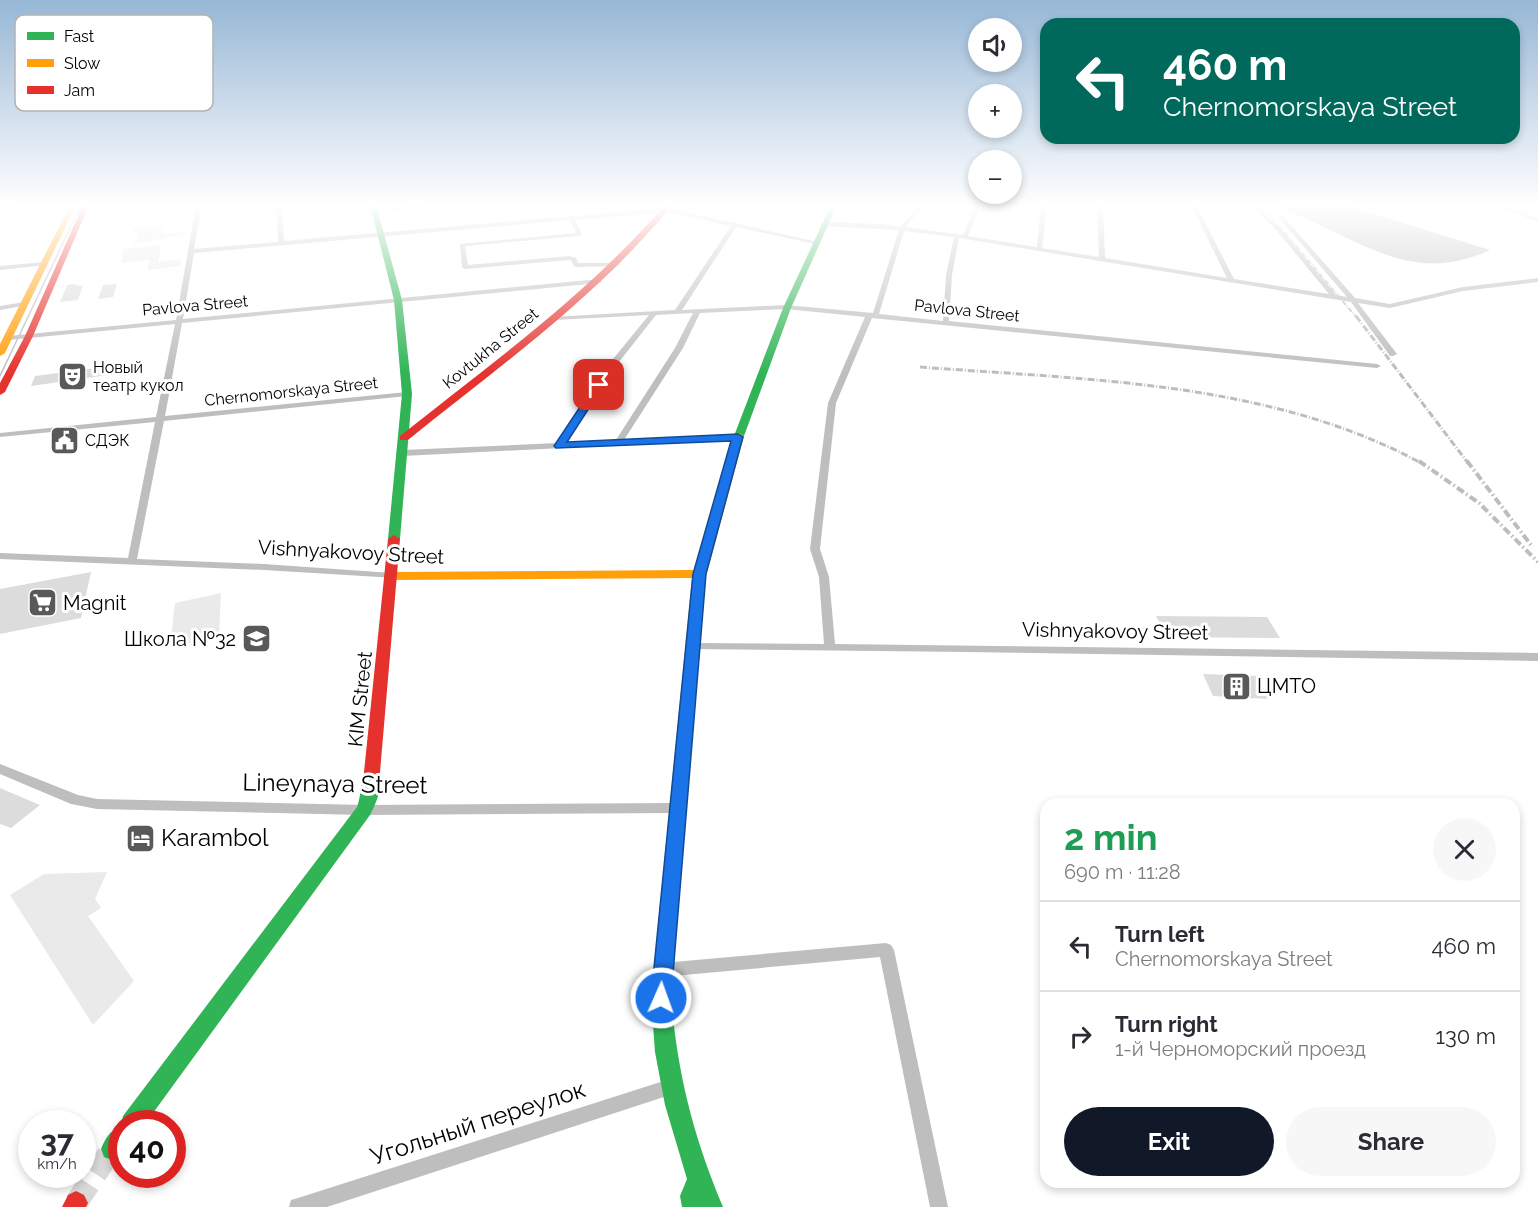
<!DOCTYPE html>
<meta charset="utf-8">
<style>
:root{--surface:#fff;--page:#f7f7f7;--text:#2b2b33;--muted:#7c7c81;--line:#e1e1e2;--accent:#111827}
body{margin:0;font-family:Raleway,sans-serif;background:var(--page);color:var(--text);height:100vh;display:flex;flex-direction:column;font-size:22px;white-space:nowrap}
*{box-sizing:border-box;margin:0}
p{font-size:20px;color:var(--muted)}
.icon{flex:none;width:33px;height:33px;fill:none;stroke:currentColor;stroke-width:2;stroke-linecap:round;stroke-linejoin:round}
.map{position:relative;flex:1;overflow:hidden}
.drawer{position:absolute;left:1040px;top:798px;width:480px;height:390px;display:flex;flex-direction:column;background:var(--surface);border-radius:18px;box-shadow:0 3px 9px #0003}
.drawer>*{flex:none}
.guide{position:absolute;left:1040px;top:18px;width:480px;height:126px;border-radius:18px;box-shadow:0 3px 9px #0003;background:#00695c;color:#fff;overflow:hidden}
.tools{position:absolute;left:968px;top:18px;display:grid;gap:12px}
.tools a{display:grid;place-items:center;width:54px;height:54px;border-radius:50%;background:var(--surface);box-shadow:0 3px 9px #0003;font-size:30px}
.speed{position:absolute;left:18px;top:1110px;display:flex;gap:12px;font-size:30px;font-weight:700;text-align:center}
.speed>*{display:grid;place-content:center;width:78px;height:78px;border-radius:50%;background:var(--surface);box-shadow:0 3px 9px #0003;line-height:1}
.speed small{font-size:15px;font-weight:400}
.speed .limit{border:9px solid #d22;background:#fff;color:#111}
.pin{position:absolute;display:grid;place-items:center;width:51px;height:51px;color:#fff;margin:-26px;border-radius:12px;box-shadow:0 3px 9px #0006}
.me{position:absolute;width:66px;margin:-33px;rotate:2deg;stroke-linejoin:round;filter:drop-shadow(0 0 4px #0008)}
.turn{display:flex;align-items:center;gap:21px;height:126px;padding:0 24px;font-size:27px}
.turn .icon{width:78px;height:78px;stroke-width:2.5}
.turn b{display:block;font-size:42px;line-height:51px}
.round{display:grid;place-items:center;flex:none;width:63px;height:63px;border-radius:32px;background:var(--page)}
.headline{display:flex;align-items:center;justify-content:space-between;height:102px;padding:0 24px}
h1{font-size:36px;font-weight:700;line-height:45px;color:#1e9e55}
.button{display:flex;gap:12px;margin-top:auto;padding:12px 24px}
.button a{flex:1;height:69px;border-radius:36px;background:var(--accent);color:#fff;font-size:24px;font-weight:700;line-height:69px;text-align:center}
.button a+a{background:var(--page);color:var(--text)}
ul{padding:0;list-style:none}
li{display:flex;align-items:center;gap:18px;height:90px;padding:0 24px;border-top:2px solid var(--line)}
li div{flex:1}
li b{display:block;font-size:22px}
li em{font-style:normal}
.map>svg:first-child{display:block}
.green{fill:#eaeaea}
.water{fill:#bcbcbc}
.building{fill:#dcdcdc}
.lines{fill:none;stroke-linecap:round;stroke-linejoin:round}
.secondary-tunnel{stroke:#d9d9d9;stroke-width:23;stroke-dasharray:23 12;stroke-linecap:butt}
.street{fill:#bebebe;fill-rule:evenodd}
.fast{fill:#30b455;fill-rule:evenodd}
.slow{fill:#ff9f0a;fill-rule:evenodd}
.jam{fill:#e5322d;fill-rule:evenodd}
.tram{stroke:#bdbdbd;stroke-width:1.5}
.rail-far2{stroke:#bdbdbd;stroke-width:2;stroke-dasharray:5 1.5 1 1.5;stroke-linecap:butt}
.rail-far1{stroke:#bdbdbd;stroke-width:3;stroke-dasharray:7 2 1 2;stroke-linecap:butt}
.rail{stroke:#bdbdbd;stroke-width:4;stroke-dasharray:8 3 1.5 3;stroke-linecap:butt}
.route{fill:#1a73e8;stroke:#114b97;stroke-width:1.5}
.labels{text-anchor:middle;stroke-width:6;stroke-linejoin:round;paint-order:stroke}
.far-street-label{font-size:16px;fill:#000;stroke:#fff}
.far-poi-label{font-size:16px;fill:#000;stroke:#fff;text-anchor:start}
.street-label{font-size:20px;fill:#000;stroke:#fff}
.poi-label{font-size:20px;fill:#000;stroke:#fff;text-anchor:start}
.near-street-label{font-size:24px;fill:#000;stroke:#fff}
.near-poi-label{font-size:24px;fill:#000;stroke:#fff;text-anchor:start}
.key{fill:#fff;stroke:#b2b2b2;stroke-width:1.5}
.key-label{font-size:16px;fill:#000}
</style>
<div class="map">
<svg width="1538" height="1207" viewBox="0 0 1538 1207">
<rect width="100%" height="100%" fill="#fff"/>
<!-- green -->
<path class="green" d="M164,226L162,234L186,231V234C167,236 149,245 131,241L136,239L138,232H133L134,229Z
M161,245L158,262L181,259L180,266L148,270L149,260L122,263L123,249Z
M221,593L219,637L170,647L175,603Z
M107,872L95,899L101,908L88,916L134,981L93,1025L10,895L44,874Z"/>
<!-- water -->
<path class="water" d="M1281,205H1345L1490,250C1408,288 1356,235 1283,210Z"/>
<!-- building -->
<path class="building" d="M77,284L76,286L83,285L78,300L60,302L67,285Z
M117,284L113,297L98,299L103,285Z
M111,366L108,375L31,386L35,376Z
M91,572L81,618L0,634V589Z
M1156,616L1267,617L1280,638L1167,637Z
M1203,674L1258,676L1269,699L1213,696Z
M0,788L40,805L11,828L0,824Z"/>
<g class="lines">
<!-- secondary-tunnel -->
<path class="secondary-tunnel" d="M76,1203L112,1149"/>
<!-- street -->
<path class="street" d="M196,205H202L194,249L278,242L276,205H282L284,241L667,208L818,242L815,244L736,227L682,310L786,305L873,313L899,230L823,226L820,224L823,222L882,224L900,227L920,205H925L905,227L963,235L976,205H981L968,236L1037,247L1041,205H1047L1042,248L1099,257L1097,205H1103L1105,258L1227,278L1191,205H1196L1234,279L1329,294L1277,231L1251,205H1256L1281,229L1336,295L1347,297L1279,218V216H1283L1355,298L1390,304L1463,287L1538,278V282L1463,291L1390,308L1358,303L1397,354L1393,356H1390L1351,302L959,238L952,275L949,321L1377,364L1381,366L1377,368L872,318L836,403L820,549L829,577L835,644L1538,653V661L967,652L687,649L685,647L687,645L691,643L824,644L819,577L810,549L828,403L865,317L786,309L700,313L683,348L624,440L738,435L742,437L741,439L403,456L399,453L403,450L558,443L609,364L649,315L554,320L552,319V317L675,310L731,226L667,212L575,220L582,234L579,236L465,246L468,265L569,256L576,258L578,263H619L620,264L617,266L576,267L574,266L571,260H569L465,269L462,267L460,244L576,233L570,220L194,253L183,319L599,279L602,281L599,283L182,323L165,416L407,392L411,394L407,396L164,421L137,559L264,564L392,573L396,574L397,576L396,578L264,570L0,559V553L128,558L155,422L0,437V433L156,417L175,324L8,340L5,338L8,336L176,320ZM904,231L954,237L946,275L943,321L879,314ZM693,313L675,348L616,440L566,443L615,367L656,315Z
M421,205H441L375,213L372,211Z
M1493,205H1500L1538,218V222Z
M45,262L47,263V265L0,270V266Z
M25,302L28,304L27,305L0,310V306Z
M0,764L78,795L97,799L364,805L676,803L681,804L683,808L681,812L676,813L364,815L97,809L71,804L0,774Z
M886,943L891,945L894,950L948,1207H930L880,957L662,977L657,975L654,970L657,965L662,963Z
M673,1078L679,1080L682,1086L679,1092L673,1094L327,1207H289L291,1200L298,1198Z"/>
<!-- fast -->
<path class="fast" d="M370,205H376L402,300L412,394L400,539L394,543L388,539L402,394L394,300Z
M831,205H837L791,308L744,436L743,438H735L734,436L783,308Z
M372,766L378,768C385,782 377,802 370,815L145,1124H122V1155L112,1160L104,1157L101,1149C105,1139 110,1130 121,1126L123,1116L357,807C362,794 360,779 366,768Z
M680,777L686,779L688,783L671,998C678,1076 693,1135 723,1207H682L680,1196L687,1179L665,1105L655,1052L651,998L672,783L674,779Z"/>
<!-- slow -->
<path class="slow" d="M70,205H76L5,353L0,356V344Z
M739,433L744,436L706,576L688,783L686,787L680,789L674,787L672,783L692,578L392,580L385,576L392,572L694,570L734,436Z"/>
<!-- jam -->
<path class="jam" d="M0,205H22L0,209Z
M83,205H89L33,336L5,392L0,395V383L25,336Z
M665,205H672C599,296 498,367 408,440H400V436C492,363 588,294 665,205Z
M394,535L400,539L380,772L378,776L372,778L366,776L364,772L388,539Z
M76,1191L84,1195L88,1203L86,1207H62L68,1195Z"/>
<!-- tram -->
<path class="tram" d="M0,376L81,205"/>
<!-- rail-far2 -->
<path class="rail-far2" d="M1261,205L1357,318"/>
<!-- rail-far1 -->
<path class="rail-far1" d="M1356,316L1468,463
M920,367C1088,380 1269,381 1421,463"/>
<!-- rail -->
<path class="rail" d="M1419,461L1479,503L1538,562
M1467,461L1531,545"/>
</g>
<!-- sky -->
<linearGradient id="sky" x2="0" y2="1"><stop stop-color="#96b7d6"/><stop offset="0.55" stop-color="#fff"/><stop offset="1" stop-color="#fff" stop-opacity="0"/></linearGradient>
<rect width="1538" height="374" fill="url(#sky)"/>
<!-- route -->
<path class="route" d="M599,382L604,385L567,442L738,434L743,437L706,574L671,998L668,1005L661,1007L654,1005L651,998L693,574L731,441L556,448L554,446L596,383Z"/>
<!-- icons -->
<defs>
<symbol id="theatre-square" viewBox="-11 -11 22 22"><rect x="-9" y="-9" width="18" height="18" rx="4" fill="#595959" stroke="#fff"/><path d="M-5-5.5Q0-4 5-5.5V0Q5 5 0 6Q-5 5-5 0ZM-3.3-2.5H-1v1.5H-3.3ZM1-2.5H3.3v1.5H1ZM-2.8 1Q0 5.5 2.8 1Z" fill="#fff"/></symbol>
<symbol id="civic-square" viewBox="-11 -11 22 22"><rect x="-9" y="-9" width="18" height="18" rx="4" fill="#595959" stroke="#fff"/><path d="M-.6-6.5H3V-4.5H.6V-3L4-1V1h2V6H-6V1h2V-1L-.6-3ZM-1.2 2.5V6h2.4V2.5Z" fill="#fff"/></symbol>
<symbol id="supermarket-square" viewBox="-11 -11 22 22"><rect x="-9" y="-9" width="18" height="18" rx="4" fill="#595959" stroke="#fff"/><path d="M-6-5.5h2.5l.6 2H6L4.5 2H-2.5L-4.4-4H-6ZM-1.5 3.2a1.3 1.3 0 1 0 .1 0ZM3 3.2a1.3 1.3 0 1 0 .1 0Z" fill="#fff"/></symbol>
<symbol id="school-square" viewBox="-11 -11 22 22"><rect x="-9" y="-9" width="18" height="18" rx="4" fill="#595959" stroke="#fff"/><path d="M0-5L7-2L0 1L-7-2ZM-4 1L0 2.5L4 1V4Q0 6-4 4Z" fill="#fff"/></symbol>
<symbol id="building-square" viewBox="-11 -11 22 22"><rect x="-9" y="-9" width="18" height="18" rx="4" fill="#595959" stroke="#fff"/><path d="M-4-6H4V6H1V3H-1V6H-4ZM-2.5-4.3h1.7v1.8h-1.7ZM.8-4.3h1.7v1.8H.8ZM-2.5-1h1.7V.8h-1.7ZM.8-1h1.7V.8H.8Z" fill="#fff"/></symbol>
<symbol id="hotel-square" viewBox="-11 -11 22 22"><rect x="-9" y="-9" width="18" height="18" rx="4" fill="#595959" stroke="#fff"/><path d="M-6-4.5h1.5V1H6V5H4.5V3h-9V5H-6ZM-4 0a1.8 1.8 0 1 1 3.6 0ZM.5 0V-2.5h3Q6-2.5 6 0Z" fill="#fff"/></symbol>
</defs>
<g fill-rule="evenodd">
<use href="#theatre-square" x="56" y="360" width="33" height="33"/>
<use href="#civic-square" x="48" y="424" width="33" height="33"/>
<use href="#supermarket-square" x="26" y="586" width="33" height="33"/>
<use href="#school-square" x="240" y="622" width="33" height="33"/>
<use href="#building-square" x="1220" y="670" width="33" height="33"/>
<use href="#hotel-square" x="124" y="822" width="33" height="33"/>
</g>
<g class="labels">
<!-- far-street labels -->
<g class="far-street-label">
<text transform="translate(195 305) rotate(-5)" y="6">Pavlova Street</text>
<text transform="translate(967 310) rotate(6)" y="6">Pavlova Street</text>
<text transform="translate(490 348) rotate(-39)" y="6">Kovtukha Street</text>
<text transform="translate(291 391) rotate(-6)" y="6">Chernomorskaya Street</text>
</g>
<!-- far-poi labels -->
<g class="far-poi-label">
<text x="93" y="373">Новый<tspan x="93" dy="18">театр кукол</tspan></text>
<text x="85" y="446">СДЭК</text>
</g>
<!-- street labels -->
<g class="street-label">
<text transform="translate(351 552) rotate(3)" y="7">Vishnyakovoy Street</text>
<text transform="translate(1115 631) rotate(1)" y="7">Vishnyakovoy Street</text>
<text transform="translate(360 699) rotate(-84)" y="7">KIM Street</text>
</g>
<!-- poi labels -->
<g class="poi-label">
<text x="63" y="610">Magnit</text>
<text x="236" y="646" text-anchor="end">Школа №32</text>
<text x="1257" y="693">ЦМТО</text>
</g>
<!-- near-street labels -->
<g class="near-street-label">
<text transform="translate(335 784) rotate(1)" y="8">Lineynaya Street</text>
<text transform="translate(478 1123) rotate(-18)" y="8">Угольный переулок</text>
</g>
<!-- near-poi labels -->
<g class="near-poi-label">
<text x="161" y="846">Karambol</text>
</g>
</g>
<!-- legend -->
<rect x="15" y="15" width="198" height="96" rx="9" class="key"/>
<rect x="27" y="32" width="27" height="8" fill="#30b455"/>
<rect x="27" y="59" width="27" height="8" fill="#ff9f0a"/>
<rect x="27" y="86" width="27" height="8" fill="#e5322d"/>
<g class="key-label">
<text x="64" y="42">Fast</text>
<text x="64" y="69">Slow</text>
<text x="64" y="96">Jam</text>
</g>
</svg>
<div class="tools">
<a><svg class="icon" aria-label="sound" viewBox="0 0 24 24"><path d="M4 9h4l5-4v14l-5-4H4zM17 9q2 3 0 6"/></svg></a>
<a>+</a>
<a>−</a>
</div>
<div class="speed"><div>37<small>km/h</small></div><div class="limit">40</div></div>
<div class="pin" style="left:599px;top:385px;background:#d93025"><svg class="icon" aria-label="arrive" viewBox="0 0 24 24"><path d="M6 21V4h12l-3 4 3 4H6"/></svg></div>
<svg class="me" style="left:661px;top:998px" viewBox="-20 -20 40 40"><circle r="17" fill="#1a73e8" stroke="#fff" stroke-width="3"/><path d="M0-11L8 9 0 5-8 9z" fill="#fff"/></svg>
<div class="guide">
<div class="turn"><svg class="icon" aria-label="left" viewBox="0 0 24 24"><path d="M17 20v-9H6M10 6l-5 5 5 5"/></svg><div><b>460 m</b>Chernomorskaya Street</div></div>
</div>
<section class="drawer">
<div class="headline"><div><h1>2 min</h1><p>690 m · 11:28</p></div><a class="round"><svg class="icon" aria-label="close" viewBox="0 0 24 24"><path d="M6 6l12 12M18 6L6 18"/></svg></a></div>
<ul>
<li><svg class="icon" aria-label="left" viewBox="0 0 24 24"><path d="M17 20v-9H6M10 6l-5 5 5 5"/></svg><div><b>Turn left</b><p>Chernomorskaya Street</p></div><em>460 m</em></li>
<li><svg class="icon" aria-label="right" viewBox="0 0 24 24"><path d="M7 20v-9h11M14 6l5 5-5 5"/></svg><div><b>Turn right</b><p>1-й Черноморский проезд</p></div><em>130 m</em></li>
</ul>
<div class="button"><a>Exit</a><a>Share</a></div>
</section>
</div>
